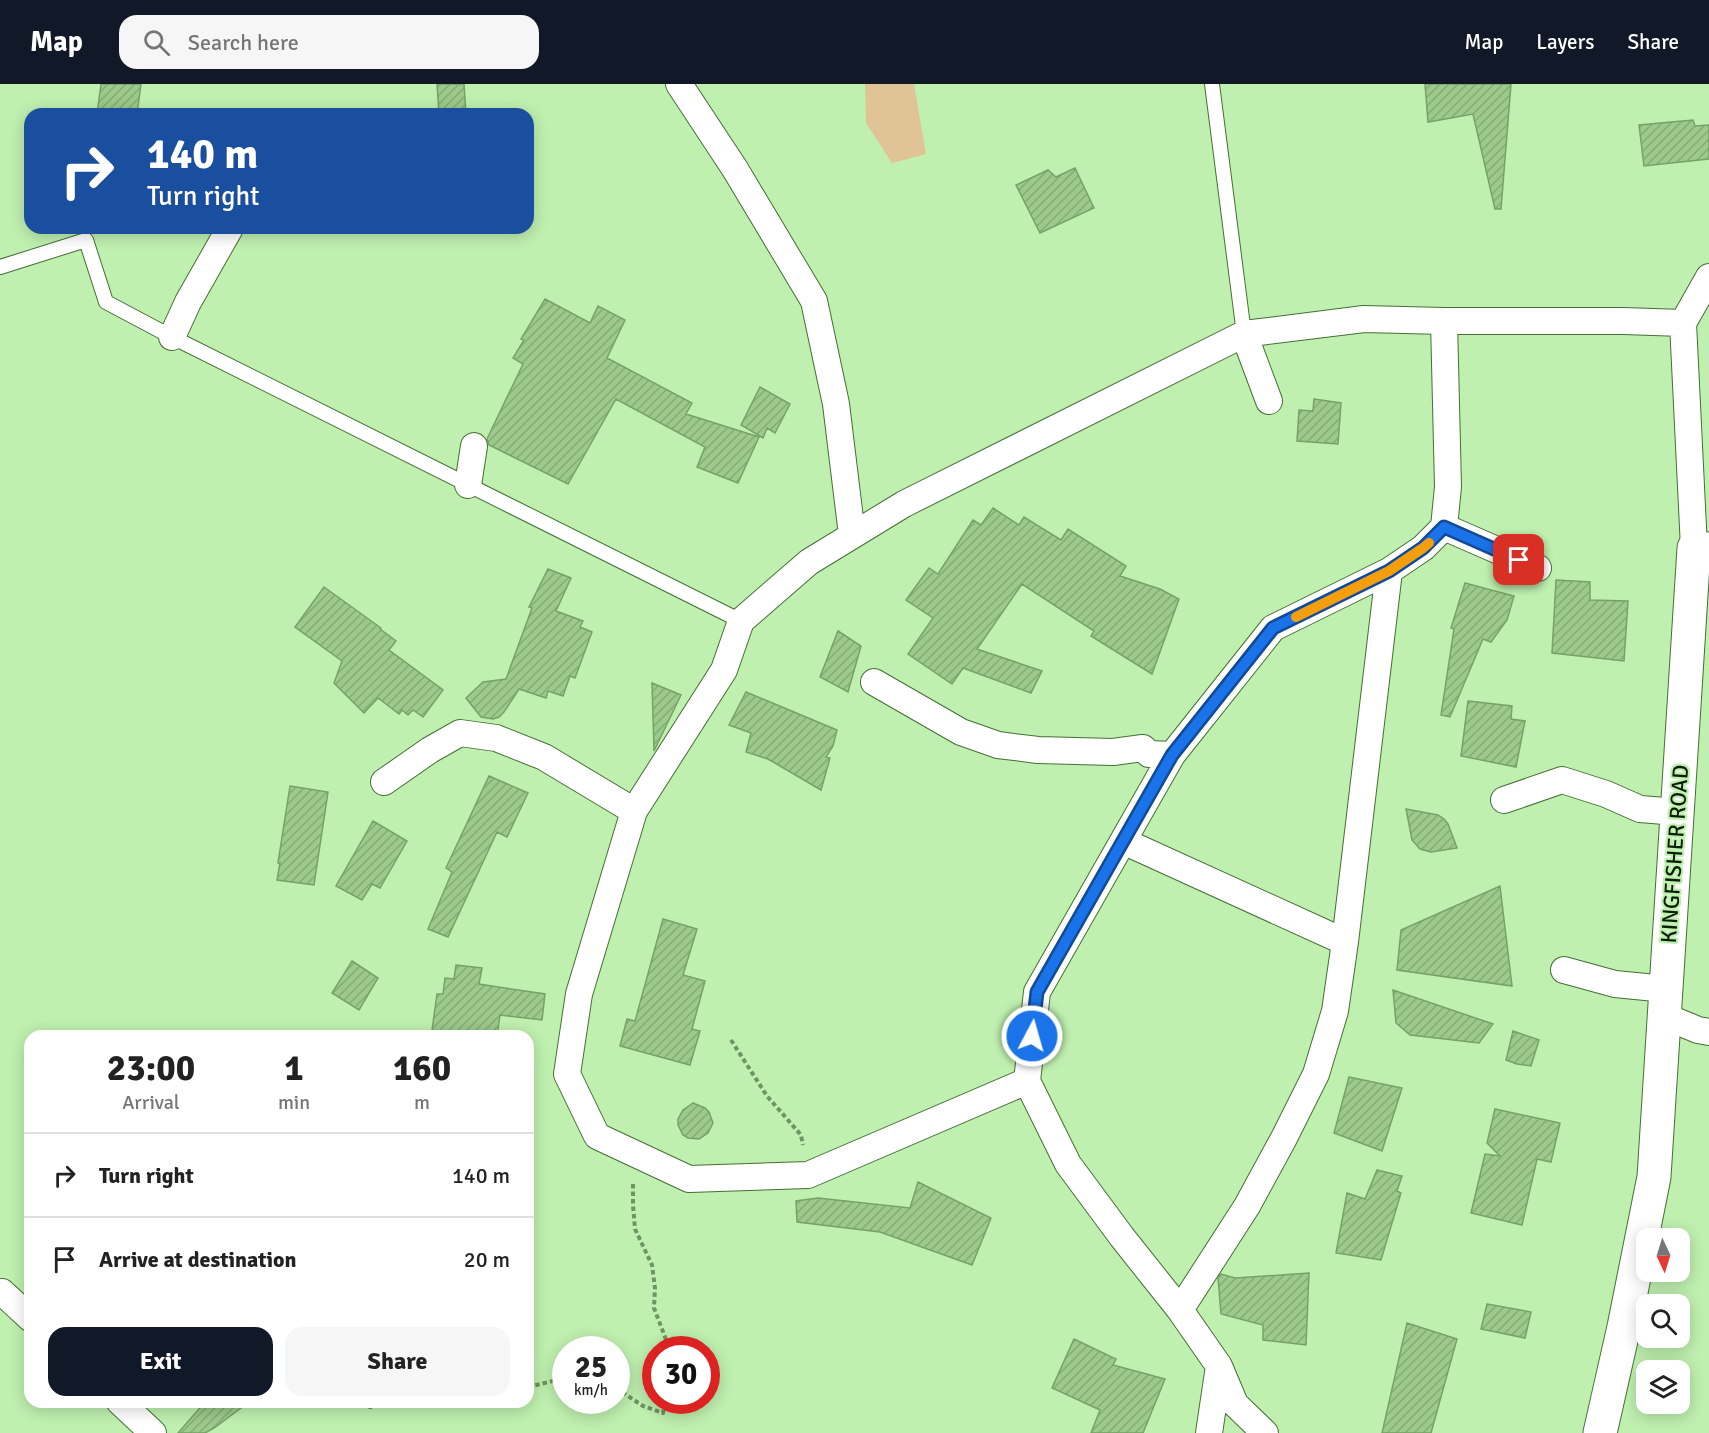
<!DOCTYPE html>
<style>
:root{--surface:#fff;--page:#f6f6f6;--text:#222;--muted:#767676;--line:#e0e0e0;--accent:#111827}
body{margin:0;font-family:Signika,sans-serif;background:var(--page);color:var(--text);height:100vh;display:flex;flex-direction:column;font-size:22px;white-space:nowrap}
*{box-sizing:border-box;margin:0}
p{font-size:20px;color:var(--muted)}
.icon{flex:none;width:33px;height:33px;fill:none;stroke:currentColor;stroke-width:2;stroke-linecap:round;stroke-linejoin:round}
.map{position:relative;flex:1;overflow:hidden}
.sheet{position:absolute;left:24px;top:946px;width:510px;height:378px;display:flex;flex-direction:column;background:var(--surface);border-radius:18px;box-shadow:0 3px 15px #0003}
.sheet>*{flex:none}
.hud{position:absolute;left:24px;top:24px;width:510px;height:126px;border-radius:18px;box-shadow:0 3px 15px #0003;background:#1a4fa0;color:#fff;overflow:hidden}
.needle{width:39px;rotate:176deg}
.controls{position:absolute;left:1636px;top:1144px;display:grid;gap:12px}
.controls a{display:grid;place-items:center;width:54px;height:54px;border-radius:12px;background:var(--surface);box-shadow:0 3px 15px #0003;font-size:30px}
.speed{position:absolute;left:552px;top:1252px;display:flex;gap:12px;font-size:30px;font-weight:700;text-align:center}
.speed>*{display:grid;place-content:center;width:78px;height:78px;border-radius:50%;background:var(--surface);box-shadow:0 3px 15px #0003;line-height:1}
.speed small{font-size:15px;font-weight:400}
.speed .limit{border:9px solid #d22;background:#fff;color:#111}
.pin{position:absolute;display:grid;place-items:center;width:51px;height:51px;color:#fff;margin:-26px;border-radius:12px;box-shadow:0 3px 9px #0006}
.me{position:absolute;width:66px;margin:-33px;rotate:6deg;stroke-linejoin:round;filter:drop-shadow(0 0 4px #0008)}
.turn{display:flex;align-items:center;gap:21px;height:126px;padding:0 24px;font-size:27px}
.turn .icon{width:78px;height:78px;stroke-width:2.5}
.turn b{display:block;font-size:42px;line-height:51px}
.eta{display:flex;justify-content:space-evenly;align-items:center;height:102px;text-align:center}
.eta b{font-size:36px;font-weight:800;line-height:42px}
.cta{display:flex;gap:12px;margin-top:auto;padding:12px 24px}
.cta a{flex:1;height:69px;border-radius:18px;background:var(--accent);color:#fff;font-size:24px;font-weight:800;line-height:69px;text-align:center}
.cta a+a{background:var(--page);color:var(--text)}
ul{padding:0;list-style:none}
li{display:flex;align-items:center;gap:18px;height:84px;padding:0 24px;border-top:2px solid var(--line)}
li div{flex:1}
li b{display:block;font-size:22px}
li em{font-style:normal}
header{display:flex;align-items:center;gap:36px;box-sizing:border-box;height:84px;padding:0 30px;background:var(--accent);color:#fff}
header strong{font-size:28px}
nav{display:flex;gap:33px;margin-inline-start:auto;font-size:21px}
.search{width:420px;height:54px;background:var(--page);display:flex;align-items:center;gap:15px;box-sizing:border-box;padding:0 21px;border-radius:18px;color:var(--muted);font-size:22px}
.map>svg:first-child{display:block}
.green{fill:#e0c397}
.building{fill:url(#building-hatch);stroke:#75a366;stroke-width:1.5}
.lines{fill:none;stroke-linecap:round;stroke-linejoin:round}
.service-casing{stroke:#446f34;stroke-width:16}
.minor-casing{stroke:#446f34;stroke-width:28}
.tertiary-casing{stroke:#446f34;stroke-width:35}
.path{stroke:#709364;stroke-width:4;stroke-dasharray:4.5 3;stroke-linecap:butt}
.service{stroke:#fff;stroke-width:14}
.minor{stroke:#fff;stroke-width:26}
.tertiary{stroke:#fff;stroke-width:33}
.route-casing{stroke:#114b97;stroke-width:15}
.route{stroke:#1a73e8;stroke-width:10}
.slow{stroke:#f59e0b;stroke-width:10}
.labels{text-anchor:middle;stroke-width:4.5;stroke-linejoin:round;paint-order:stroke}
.street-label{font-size:22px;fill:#0c1e06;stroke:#bff0af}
</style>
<header>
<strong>Map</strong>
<div class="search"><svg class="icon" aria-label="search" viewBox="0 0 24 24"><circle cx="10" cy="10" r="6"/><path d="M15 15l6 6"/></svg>Search here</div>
<nav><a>Map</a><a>Layers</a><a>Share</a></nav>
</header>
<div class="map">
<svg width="1709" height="1349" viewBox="0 0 1709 1349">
<defs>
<pattern id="building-hatch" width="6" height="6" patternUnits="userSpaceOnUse" patternTransform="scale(1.5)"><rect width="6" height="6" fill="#9bca8b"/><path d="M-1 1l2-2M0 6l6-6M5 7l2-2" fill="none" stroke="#84ad76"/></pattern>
</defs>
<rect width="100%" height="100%" fill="#bff0af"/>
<!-- green -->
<path class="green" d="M865,0H914L926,70L892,79L866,39Z"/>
<!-- building -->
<path class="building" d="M101,0H141L137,30H97Z
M437,0H464L466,30H439Z
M1425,0H1511L1501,125H1495L1473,30L1428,38Z
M1693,36L1695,42L1709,41V75L1644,82L1639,41Z
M1075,84L1094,124L1040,149L1016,101L1048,86L1056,93Z
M545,215L590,239L598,222L625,236L607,274L692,319L686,330L759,353L738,399L697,383L705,363L616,315L568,400L489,361L487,355L523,280L513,274L524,256L521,255Z
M760,303L790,320L775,349L767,344L763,354L741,341Z
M1314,315L1341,319L1338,360L1297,357L1299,326L1313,327Z
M993,424L1019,441L1024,433L1061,456L1068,445L1126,482L1120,492L1160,505L1179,515L1152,590L1091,552L1094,547L1022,500L977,565L1042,587L1031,609L963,584L952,600L908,570L933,534L906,516L929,484L938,490L973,436L981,441Z
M548,485L571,494L556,527L583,537L580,543L592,548L575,594L570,592L563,612L548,607L546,614L519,605L504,628L499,633L493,635L481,633L466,614L483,598L506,595L532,524L529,523Z
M1556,496L1590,498V516L1628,517L1624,577L1552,569Z
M1465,499L1514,512L1507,536L1491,558L1483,555L1450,633L1441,631L1454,545L1451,544Z
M324,503L381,544L380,545L396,557L389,566L443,606L423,633L413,626L408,631L402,626L399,630L378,614L364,629L334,599L342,577L295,543Z
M838,547L861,562L848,608L820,593Z
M652,599L681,611L654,667Z
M746,608L837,646L833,662L826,673L830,674L821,706L768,675L746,668L751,649L729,641Z
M1468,617L1512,622L1511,635L1525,637L1516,683L1461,672Z
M489,692L528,709L507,753L497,748L448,853L428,845L452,788L446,784Z
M290,702L328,708L314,801L277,796L280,779H278Z
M1406,725L1438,731L1444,735L1448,740L1457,764L1431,768L1420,765L1412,756Z
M373,737L407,757L380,804L372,800L362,816L336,802Z
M1500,802L1512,902L1397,886L1401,846Z
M663,835L697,845L683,891L705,897L692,945L700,947L690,981L620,962L627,935L635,937Z
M352,877L378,894L359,926L332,909Z
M456,881L482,884L479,900L545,910L542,936L500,931L497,952H447L448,948L432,946L437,910H443L445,894L454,895Z
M1393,906L1493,940L1479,959L1410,951L1396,939Z
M1513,947L1539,956L1531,982L1517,980L1506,976Z
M1349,993L1402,1004L1382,1067L1334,1049Z
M693,1019L705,1024L709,1028L713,1039L708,1049L699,1055L688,1054L683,1051L678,1041V1035L683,1026Z
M1495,1025L1560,1039L1551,1078L1537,1075L1522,1141L1471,1129L1485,1070L1500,1072L1487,1059Z
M1377,1086L1402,1092L1397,1107L1401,1109L1381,1176L1336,1169L1347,1109L1365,1115Z
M918,1098L991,1134L972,1181L880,1148L797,1138L796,1117L818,1114L910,1124Z
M1309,1189L1306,1261L1263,1256V1241L1221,1230L1218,1194L1221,1190L1235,1194Z
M1487,1220L1531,1228L1525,1254L1481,1245Z
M1407,1239L1457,1255L1431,1349H1382Z
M1074,1255L1116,1275L1113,1281L1165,1295L1143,1349H1091L1100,1326L1052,1304Z
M205,1318H249L214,1344L205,1349H178Z"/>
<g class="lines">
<defs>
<path id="service" d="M1212,0L1244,250
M0,183L86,156L106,218L172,253L741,537"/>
<path id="minor" d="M679,0L735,85L814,217L836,320L852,451
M1244,250L1269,317
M172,253L188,218L230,144
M468,401L474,362
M1444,443L1538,484
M1694,464L1683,239L1709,193
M874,598L961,648L998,661L1038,666L1113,668L1143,664L1149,670L1172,671
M384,698L430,666L460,649L496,654L544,673L634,727
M1504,716L1562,696L1606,710L1640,725L1677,728
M1123,757L1345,858
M1564,886L1615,900L1666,905
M1664,932L1698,946L1709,948
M1027,997L808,1091L689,1095L597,1052L567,990L579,910L634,727L724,586L741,537L809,478L904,420L1244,250L1364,235L1444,237H1623L1683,239
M2,1208L30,1234
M1180,1226L1247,1122L1284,1054L1316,990L1335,927L1345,858L1389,487
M1219,1282L1235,1320L1265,1349
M120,1318L153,1349
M1209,1349L1219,1282L1180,1226L1122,1153L1068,1080L1027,997L1037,908L1172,671L1273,544L1389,487L1423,464L1444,443L1448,403L1444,237"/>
<path id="tertiary" d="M1600,1349L1624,1243L1654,1093L1694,464L1709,465"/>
</defs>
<!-- service casing -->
<use href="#service" class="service-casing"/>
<!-- minor casing -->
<use href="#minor" class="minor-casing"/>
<!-- tertiary casing -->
<use href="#tertiary" class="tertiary-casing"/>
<!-- path -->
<path class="path" d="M731,956L767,1012L801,1051L803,1061
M633,1100V1121L635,1145L652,1181L655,1204L654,1224L670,1266
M528,1303L557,1296H566
M616,1304L643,1322L663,1329L665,1317
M370,1325L371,1318"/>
<!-- service -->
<use href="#service" class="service"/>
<!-- minor -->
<use href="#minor" class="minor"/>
<!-- tertiary -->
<use href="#tertiary" class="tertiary"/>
</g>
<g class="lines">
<defs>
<path id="route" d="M1032,952L1037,908L1172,671L1273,544L1389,487L1423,464L1444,443L1519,476"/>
</defs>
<!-- route casing -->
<use href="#route" class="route-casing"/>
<!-- route -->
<use href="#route" class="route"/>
<!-- slow -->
<path class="slow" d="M1296,533L1389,487L1423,464L1429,459"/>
</g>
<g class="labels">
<!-- street labels -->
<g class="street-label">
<text transform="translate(1674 770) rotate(-86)" y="8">KINGFISHER ROAD</text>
</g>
</g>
</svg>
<div class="controls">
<a><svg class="needle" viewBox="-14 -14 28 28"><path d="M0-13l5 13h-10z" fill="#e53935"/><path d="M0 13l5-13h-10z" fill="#767676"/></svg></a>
<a><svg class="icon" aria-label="search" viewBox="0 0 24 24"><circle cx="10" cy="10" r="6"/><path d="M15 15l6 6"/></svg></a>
<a><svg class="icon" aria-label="layers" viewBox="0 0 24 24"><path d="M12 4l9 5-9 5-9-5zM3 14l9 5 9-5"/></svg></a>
</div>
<div class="speed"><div>25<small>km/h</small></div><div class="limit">30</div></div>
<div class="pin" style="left:1519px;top:476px;background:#d93025"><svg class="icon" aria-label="arrive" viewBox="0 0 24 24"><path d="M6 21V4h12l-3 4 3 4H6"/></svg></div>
<svg class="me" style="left:1032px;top:952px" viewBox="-20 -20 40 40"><circle r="17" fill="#1a73e8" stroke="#fff" stroke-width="3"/><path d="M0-11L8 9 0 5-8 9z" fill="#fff"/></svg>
<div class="hud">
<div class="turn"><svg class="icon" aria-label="right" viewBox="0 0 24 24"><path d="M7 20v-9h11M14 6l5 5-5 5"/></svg><div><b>140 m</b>Turn right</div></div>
</div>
<section class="sheet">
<div class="eta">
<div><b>23:00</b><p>Arrival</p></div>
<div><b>1</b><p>min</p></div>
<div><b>160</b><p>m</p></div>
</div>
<ul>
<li><svg class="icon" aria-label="right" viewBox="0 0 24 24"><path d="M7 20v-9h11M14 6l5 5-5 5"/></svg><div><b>Turn right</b></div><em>140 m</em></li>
<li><svg class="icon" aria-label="arrive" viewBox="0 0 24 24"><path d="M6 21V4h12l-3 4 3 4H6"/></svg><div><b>Arrive at destination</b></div><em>20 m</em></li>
</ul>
<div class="cta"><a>Exit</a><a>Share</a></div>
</section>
</div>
